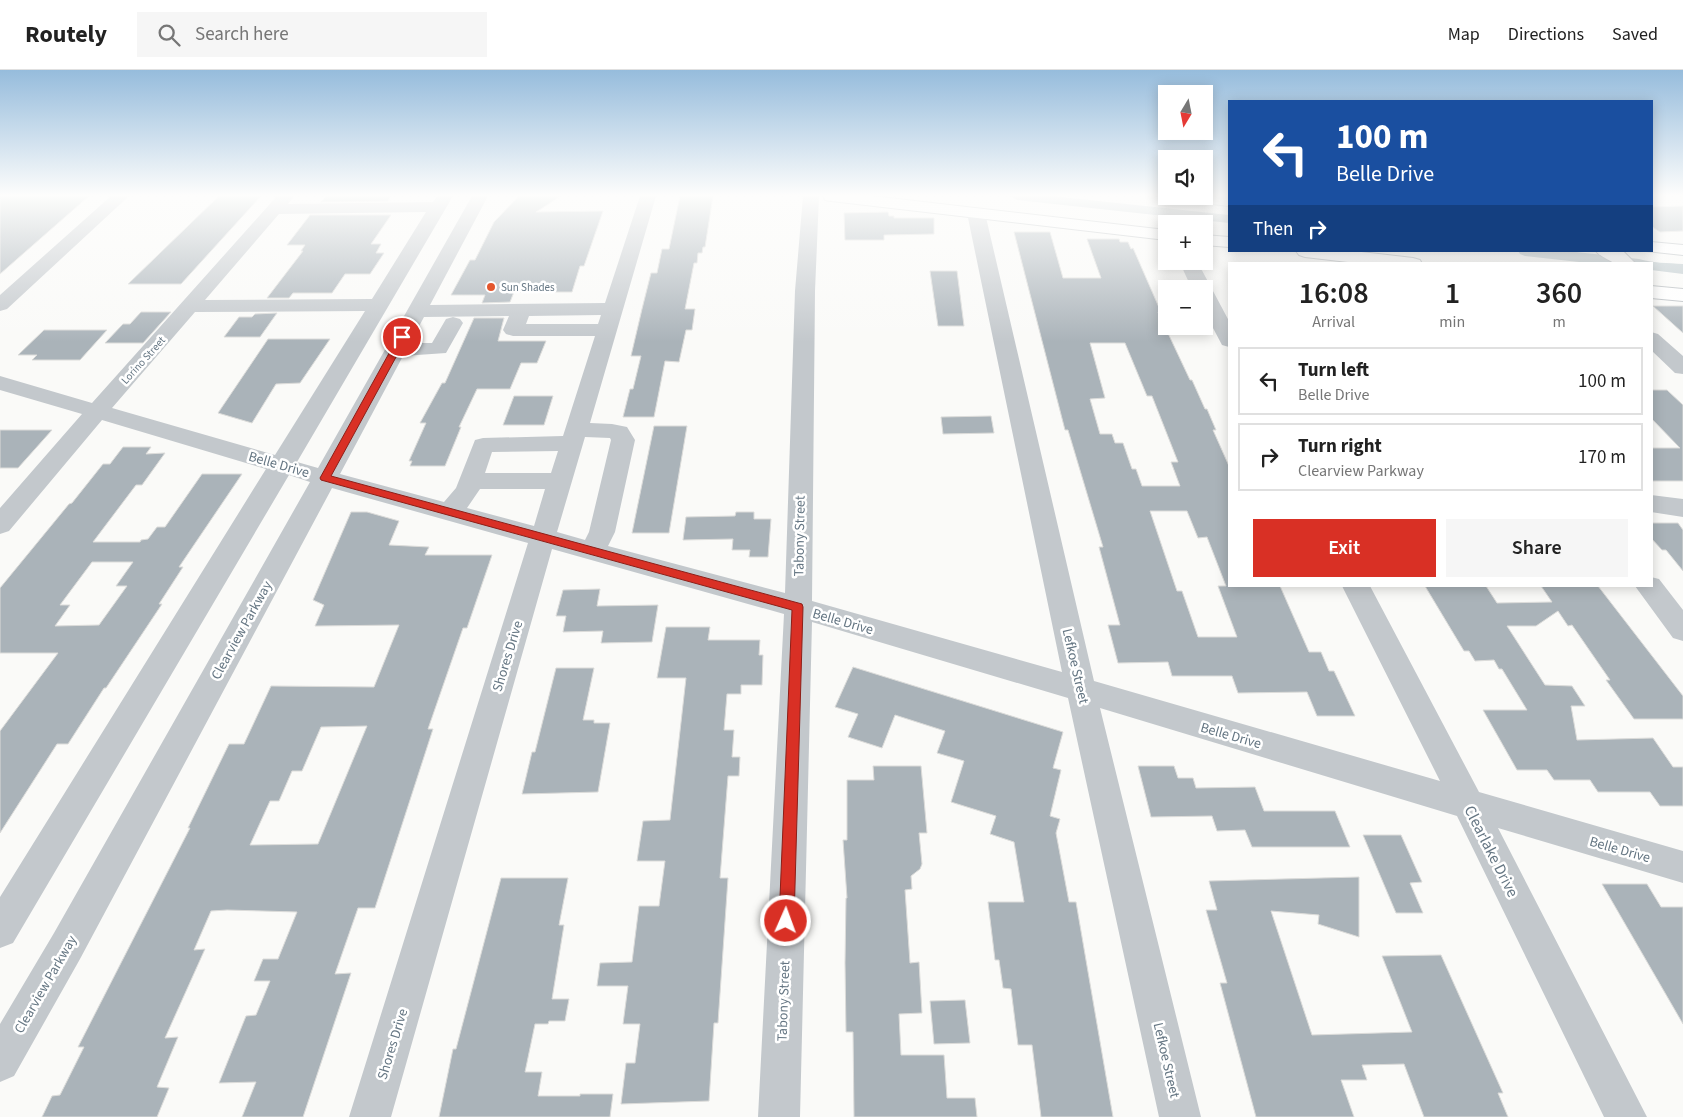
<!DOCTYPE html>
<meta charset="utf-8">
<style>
:root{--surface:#fff;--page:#f6f6f6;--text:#222;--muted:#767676;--line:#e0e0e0;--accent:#d93025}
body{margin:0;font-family:"Source Sans 3",sans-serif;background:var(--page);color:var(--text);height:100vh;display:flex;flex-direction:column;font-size:19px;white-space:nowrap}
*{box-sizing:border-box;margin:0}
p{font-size:16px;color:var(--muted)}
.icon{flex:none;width:28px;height:28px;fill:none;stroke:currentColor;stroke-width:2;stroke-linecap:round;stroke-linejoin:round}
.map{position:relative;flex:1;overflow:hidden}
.details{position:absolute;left:1228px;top:192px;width:425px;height:325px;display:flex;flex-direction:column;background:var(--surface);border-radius:0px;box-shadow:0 2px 12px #0003}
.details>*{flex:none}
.guide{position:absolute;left:1228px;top:30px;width:425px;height:152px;border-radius:0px;box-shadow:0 2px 12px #0003;background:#1a4fa0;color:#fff;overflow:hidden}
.needle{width:32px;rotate:190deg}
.buttons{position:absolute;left:1158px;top:15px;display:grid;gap:10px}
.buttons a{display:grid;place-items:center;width:55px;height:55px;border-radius:0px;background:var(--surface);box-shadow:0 2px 12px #0003;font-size:25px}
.pin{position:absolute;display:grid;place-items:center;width:42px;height:42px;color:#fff;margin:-21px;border:2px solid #fff;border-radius:50%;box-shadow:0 1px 5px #0007}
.me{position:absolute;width:55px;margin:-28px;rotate:2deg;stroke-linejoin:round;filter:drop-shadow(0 0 4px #0008)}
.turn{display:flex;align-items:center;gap:18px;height:105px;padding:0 25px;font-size:22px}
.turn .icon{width:65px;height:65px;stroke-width:2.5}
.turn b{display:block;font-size:35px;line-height:42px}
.then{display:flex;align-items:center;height:48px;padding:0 25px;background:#0003;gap:10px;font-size:19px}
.eta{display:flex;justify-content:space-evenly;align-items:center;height:85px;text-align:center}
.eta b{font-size:30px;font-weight:600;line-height:35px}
.button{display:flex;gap:10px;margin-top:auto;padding:10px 25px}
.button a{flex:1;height:58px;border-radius:0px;background:var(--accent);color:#fff;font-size:20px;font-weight:600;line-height:58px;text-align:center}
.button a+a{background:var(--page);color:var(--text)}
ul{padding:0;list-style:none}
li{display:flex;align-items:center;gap:15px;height:68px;margin:0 10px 8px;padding:0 15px;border:2px solid var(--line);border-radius:0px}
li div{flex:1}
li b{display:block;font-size:19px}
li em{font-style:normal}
header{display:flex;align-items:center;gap:30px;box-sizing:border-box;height:70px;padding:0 25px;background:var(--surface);border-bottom:1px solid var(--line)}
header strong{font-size:24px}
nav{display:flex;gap:28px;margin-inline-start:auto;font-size:18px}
.search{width:350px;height:45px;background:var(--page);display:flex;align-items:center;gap:12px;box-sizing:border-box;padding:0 18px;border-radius:0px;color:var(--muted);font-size:19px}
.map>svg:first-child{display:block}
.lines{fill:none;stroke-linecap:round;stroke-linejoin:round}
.canal{fill:#bbc7cb;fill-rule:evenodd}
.building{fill:#aab3b9;stroke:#dcdcda;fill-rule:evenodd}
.major-casing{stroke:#b5babe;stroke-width:2}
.minor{fill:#c3c8cc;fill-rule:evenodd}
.major{fill:#fff;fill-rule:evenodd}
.route{fill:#d93025;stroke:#8d1f18}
.poi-dot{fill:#e4572e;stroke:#fff;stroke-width:2}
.labels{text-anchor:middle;stroke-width:5;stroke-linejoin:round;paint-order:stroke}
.far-poi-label{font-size:11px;fill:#657683;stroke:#fff;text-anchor:start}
.far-street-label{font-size:11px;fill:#657683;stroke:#fff}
.street-label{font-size:14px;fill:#657683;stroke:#fff}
.near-street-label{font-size:16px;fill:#657683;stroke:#fff}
</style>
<header>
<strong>Routely</strong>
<div class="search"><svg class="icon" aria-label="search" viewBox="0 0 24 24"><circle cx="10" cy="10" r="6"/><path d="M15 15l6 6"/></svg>Search here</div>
<nav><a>Map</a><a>Directions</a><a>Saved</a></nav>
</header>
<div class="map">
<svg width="1683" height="1047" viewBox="0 0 1683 1047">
<rect width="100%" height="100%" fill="#fafaf8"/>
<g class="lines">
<!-- canal -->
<path class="canal" d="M1010,126H1052L1229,145V153L1017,130Z
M1518,181H1567L1639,189C1652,193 1668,193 1683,194V204L1651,200V194H1597L1525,186L1520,184Z"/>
</g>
<!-- building -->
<path class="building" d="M0,126H89L0,204Z
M219,126H261L181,214H128Z
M326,126H391L388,131L321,132Z
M519,126H561L536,142L603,141L584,196H580L572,222H514L510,232L482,233L485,225H451L470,190H475L494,152Z
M680,126H713L705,177H703L702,183H698L697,193H694L685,239H695L692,260H686L679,292L665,291L654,347H623L630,319H633L641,286H631L642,239L651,203H657L662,179H669Z
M1683,136V161L1660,162L1651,156V137Z
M888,142L889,146H894V148H934V164L884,165V170H845L844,143Z
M310,145H391L371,174H381L376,183H384L370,204H345L332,223H293L289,228H267L303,181H301L305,175H287Z
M1014,162H1050L1063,208H1101L1087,169H1119L1120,172H1128L1131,179L1133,178L1161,242H1158L1190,310H1192L1205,339H1207L1216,360H1213L1229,396V516H1280L1309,582H1321L1329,601H1334L1355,646H1317L1307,622L1238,623L1232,606H1172L1168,592L1118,593L1108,555H1120L1099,477H1103L1068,360H1065ZM1090,273H1125L1147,326H1152L1178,392H1171L1180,416H1142L1136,399H1132L1123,373H1115L1112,364H1100L1090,329L1105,328ZM1150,441H1187L1198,468L1207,467L1226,516H1218L1237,567H1198L1182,521H1177Z
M930,201H957L964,256H938Z
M1653,236H1683V263Z
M141,242H171L143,273H105L123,254H130Z
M277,243L260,267H224L239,247H252L255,244Z
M474,248H504L498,271H546L537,293H521L510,319H477L459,357H461L445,396H410L412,391H409L426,353H420L442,313H445Z
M44,260H107L80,290H32L37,285H18Z
M268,269H330L300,313L276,314L252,353L218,343Z
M1651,320H1667L1683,335V411H1651V378H1680L1651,348Z
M514,326H553L544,355H503Z
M991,346L994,363L943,364L941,347Z
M654,356H687L669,463H632Z
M0,360H52L18,398H0Z
M123,377H151L146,384L165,383L142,415H136L93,472H140L141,470L148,469L157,457H165L202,404H242L179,497H183L159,534H162L106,618H104L68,674H57L0,763V661L58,583H0V518L69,434L72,433L103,394H110ZM92,492H133L116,516H127L99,555L55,556L70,535H60Z
M351,442H367L399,451L389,475L429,477L425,485H492L467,558H463L428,659H433L375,838H358L335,904L351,903L303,1047H242L256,1012L219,1013L246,946L256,945L270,911H254L263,889H278L297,842L227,840L211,841L194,880L205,879L165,968L178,967L157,1017L169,1018L157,1047H42L52,1026L60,1025L84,977H78L190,758H188L229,674H244L271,616L374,617L399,555L315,556L324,535L313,530ZM367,656L318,774L250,775L270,731H279L292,701H302L321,657Z
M736,442H754V449H771L768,487H749L750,480H732L733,469L683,470L686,447L735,446Z
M1651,453H1678L1683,460V501L1666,480H1662L1651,468Z
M1425,516H1486L1497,533L1552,532L1541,516H1598L1683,626V649H1634L1606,610H1610L1572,555L1568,556L1558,541L1536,556H1507L1545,615L1572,616L1585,636H1571L1577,670L1653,668L1673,697H1683V736H1660L1650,722H1598L1590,710H1554L1547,700H1517L1483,640H1527L1502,599H1499L1494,590L1475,591L1469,581H1464Z
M600,519L597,536L658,535L652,572L601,573L603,561L563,562L566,546H556L563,520Z
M666,557H710L708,570H760L759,585H763L762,615H741V624H727L724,660H734L732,687H740L739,706H728L720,808H728L718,953H714L709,1031L621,1034L626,993H635L640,954H623L628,916H597L600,893L632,892L639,836H659L665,791H637L643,751L670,750L686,608H657Z
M853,597L1063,662L1053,698L1061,700L1050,746L1060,749L1056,763L1069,832H1076L1113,1047H1041L1032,975H1018L1011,919L1003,918L999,890H995L988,832H1024L1014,772L990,764L996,746L951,732L964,691L937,683L945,661L895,645L882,678L848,667L858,644L835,637Z
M556,598H594L583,650H594V653H610L598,722L522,724L532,682H535Z
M873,696H921L927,763H919L922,794L920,799L911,806L912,819L905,820L910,893L919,892L922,943L899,944L901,985H944L947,1028H975L977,1047H854L853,962H846L845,893L846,828H847L843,770H847V710H874Z
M1138,696H1174L1178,708H1193L1196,718L1255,717L1264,741H1335L1350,777H1252L1245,760L1217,761L1212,746L1151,747Z
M1363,765H1401L1422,812L1410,813L1423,843H1396Z
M1359,807V867L1318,854L1319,845L1271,841L1312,965L1412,962L1382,886L1441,885L1503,1023H1498L1508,1047H1424L1404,994L1362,995L1367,1010H1341L1354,1047H1256L1220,913H1227L1206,840H1217L1209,811Z
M501,808H568L559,855H564L552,929H569L565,951H549L548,954H535L525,1002H542L538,1026H580V1024H613L610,1047H439L453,979H456Z
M1602,814H1647L1661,837H1683V954Z
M965,930L970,973L934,974L930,931Z"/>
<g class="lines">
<defs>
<path id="major" d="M823,126H872L1166,160V170L831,131L825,130Z
M1178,126H1229V136L1186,131L1180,130Z
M1204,165L1229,167V177L1204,175Z
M1651,172L1683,175V185L1646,181H1651Z
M1296,181H1353L1413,188L1420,190L1422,194H1365L1305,187L1299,185Z
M1596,181H1623L1636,194H1615C1609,189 1600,187 1596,181Z
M1651,216L1683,219V231L1651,228Z"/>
</defs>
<!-- major casing -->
<use href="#major" class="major-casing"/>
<!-- minor -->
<path class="minor" d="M111,126H129L7,239L0,241V225Z
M277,126H294L288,134L433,132L437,126H453L297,392L318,398L472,126H488L430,235L605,233L640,126H656L590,353L612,354L627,357L635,370L615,462L608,476L785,523L795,221L803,126H819L815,221L812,531L1062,602L967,143L970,139L976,138L982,139L985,143L1094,611L1440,711L1342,516H1370L1479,722L1683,781V813L1498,758L1647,1047H1604L1457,746L1100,638L1201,1047H1159L1068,628L812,552L800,1047H758L784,544L552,479L391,1047H349L528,473L332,418L80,889L14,1006L0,1012V954L54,863L310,412L289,405L13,873L0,878V827L266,399L102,350L9,461L0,464V438L82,344L0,320V306L92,333ZM426,142L372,229L205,230L279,144ZM365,241L275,385L112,338L195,242ZM601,245L598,254H526L529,246ZM509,246L503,260L506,264L513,266H595L563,366L483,368L475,370L456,418L444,432L340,404L403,286L446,283L463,253L460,249L453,247L446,249L432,273H410L424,247ZM585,367L610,368L611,370L589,462L585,470L557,462ZM558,381L551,403H485L492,382ZM480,419H545L534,456L467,438Z
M1179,191H1197L1229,251V277L1222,275L1204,241V219H1192Z
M1651,262L1658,264L1683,286V304L1675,303L1651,280Z
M1651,425L1683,429V447L1651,442Z
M1651,507L1659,509L1683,540V571L1673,568L1635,516H1651Z"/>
<!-- major -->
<use href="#major" class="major"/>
</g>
<!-- sky -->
<linearGradient id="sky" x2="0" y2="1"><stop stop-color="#96bcdc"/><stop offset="0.46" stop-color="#fdfdfc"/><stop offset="1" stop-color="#fdfdfc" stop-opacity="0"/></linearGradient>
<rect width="1683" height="272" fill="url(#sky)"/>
<!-- route -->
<path class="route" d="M402,264L407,267L331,406L802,534L803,537L794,851L791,856L786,858L781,856L779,851L792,540L321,410L320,408L398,267Z"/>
<!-- markers -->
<circle class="poi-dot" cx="491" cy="217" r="5"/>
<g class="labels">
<!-- far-poi labels -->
<g class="far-poi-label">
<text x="501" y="221">Sun Shades</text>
</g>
<!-- far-street labels -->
<g class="far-street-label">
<text transform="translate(143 290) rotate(-48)" y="4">Lorino Street</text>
</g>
<!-- street labels -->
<g class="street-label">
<text transform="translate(279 394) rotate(16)" y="5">Belle Drive</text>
<text transform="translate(799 466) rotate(-89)" y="5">Tabony Street</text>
<text transform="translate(843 551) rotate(16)" y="5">Belle Drive</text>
<text transform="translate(241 560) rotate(-61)" y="5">Clearview Parkway</text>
<text transform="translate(507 586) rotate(-73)" y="5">Shores Drive</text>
<text transform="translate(1076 596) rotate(77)" y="5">Lefkoe Street</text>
<text transform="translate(1231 665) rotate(16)" y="5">Belle Drive</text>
<text transform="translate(1620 779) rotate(16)" y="5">Belle Drive</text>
<text transform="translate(45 914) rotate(-60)" y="5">Clearview Parkway</text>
<text transform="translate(783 931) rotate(-88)" y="5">Tabony Street</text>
<text transform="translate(392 974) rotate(-73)" y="5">Shores Drive</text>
<text transform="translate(1167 990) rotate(77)" y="5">Lefkoe Street</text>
</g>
<!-- near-street labels -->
<g class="near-street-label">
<text transform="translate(1492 781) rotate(63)" y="6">Clearlake Drive</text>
</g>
</g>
</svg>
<div class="buttons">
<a><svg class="needle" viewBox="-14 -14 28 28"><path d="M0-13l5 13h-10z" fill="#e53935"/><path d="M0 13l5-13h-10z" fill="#767676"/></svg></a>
<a><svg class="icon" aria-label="sound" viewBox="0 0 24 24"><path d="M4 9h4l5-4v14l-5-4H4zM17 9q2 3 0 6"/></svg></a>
<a>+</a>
<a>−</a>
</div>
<div class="pin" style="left:402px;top:267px;background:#d93025"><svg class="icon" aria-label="arrive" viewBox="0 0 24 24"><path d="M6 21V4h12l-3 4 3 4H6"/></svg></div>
<svg class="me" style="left:786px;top:851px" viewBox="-20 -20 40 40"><circle r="17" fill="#d93025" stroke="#fff" stroke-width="3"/><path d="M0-11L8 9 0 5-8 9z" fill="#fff"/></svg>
<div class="guide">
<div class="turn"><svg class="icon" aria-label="left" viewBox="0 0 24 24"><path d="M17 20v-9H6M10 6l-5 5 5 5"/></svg><div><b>100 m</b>Belle Drive</div></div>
<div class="then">Then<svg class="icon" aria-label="right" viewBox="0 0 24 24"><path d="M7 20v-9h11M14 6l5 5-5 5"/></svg></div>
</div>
<section class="details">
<div class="eta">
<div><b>16:08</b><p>Arrival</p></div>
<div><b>1</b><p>min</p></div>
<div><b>360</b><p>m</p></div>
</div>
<ul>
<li><svg class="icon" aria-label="left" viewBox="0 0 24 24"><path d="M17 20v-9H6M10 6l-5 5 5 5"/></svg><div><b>Turn left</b><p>Belle Drive</p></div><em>100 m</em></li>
<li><svg class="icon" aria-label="right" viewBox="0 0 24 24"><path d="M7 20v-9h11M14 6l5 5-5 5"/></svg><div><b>Turn right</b><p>Clearview Parkway</p></div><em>170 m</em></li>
</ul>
<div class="button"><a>Exit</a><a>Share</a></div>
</section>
</div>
